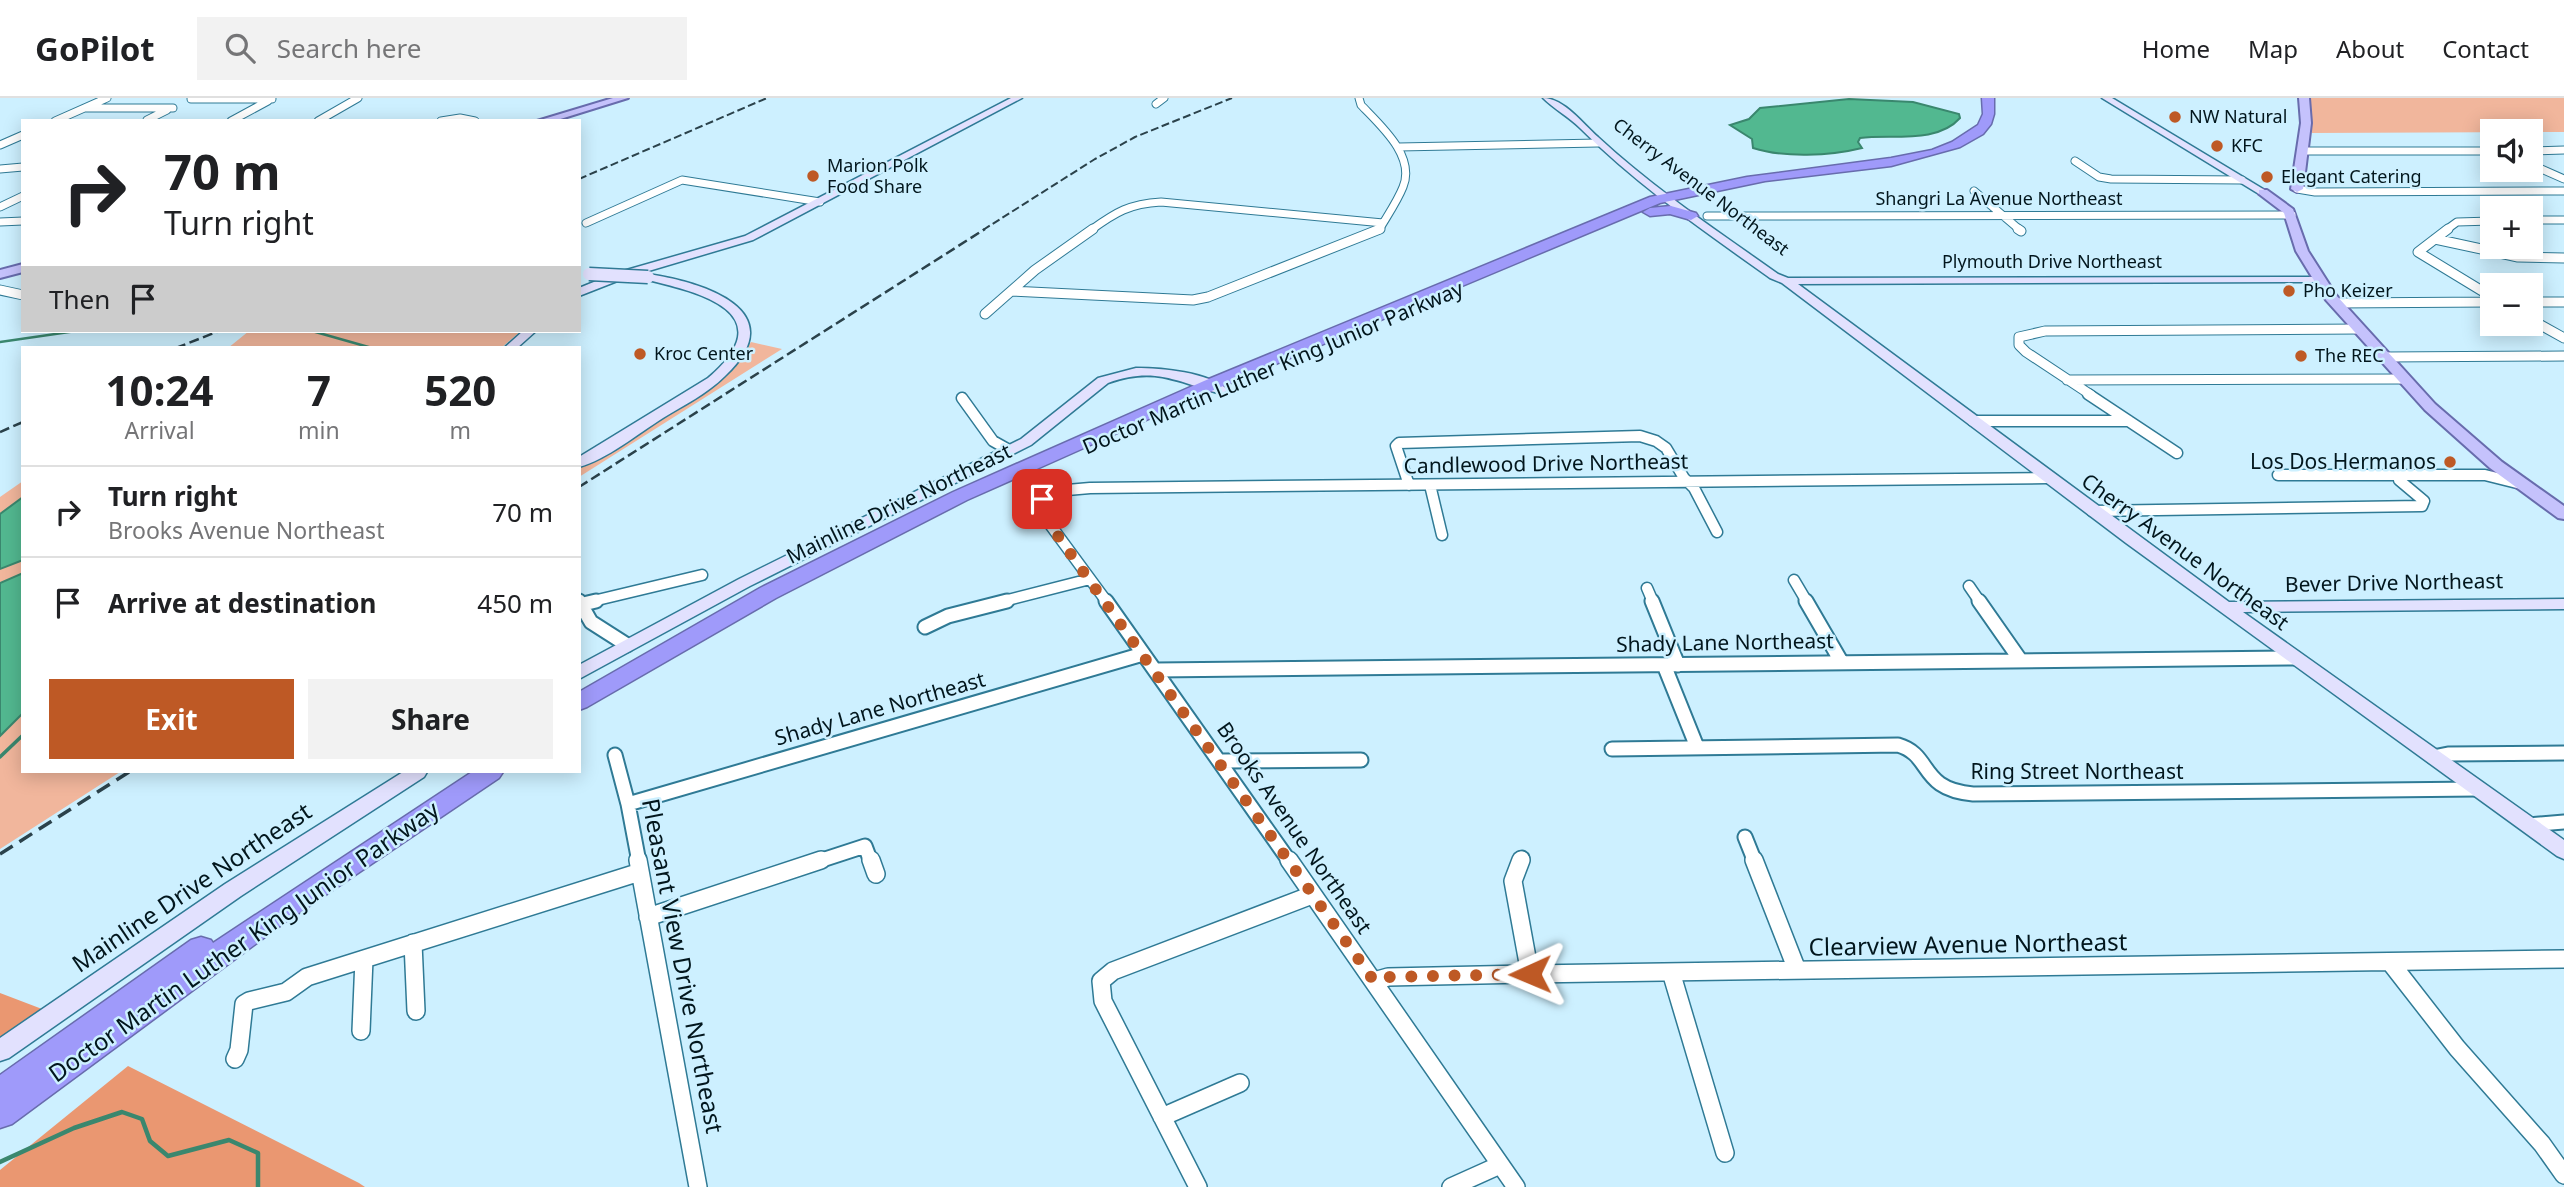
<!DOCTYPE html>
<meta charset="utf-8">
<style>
:root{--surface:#fff;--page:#f2f2f2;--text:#202124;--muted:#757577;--line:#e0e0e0;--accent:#be5925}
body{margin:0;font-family:"Noto Sans",sans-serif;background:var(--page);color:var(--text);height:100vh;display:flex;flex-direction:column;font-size:26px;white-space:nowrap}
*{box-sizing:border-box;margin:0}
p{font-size:23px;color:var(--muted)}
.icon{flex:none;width:38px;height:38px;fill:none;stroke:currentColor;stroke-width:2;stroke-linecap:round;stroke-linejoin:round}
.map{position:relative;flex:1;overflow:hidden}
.sheet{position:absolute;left:21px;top:248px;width:560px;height:427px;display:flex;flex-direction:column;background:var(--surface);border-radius:0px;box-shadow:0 4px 18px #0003}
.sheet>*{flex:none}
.top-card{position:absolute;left:21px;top:21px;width:560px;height:214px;border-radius:0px;box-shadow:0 4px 18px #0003;background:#fff;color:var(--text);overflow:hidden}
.controls{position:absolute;left:2480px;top:21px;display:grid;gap:14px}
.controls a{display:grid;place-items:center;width:63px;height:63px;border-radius:0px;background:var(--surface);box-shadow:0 4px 18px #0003;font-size:35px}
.pin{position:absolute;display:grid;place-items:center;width:60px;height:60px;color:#fff;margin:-30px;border-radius:14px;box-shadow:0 4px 10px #0006}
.me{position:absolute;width:77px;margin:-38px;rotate:269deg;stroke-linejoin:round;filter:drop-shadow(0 0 5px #0008)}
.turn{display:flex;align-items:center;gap:24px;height:147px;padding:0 28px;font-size:32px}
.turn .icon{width:91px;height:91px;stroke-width:2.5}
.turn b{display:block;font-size:49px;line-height:60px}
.then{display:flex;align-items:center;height:66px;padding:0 28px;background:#0003;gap:14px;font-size:26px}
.eta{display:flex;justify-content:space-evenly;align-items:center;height:119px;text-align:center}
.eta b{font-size:42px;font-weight:700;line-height:49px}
.button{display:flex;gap:14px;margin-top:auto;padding:14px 28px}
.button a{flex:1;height:80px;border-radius:0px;background:var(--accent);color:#fff;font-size:28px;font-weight:700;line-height:80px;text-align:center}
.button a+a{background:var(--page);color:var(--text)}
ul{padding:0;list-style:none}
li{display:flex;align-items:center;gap:21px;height:91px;padding:0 28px;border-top:2px solid var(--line)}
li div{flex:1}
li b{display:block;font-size:26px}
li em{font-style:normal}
header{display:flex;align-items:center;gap:42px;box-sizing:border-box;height:98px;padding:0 35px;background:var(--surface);border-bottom:2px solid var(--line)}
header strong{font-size:33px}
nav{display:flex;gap:38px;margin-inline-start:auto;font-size:24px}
.search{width:490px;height:63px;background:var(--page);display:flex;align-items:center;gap:18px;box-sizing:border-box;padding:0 24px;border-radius:0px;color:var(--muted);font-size:26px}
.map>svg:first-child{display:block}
.green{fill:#f1b69c}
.forest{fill:#ea9771}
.water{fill:#52b890;stroke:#3a876e;stroke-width:2}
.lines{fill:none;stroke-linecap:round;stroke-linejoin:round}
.stream-far2{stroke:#3a876e;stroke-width:2.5}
.stream-far1{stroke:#3a876e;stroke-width:3.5}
.stream{stroke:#3a876e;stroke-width:4.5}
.street-far4-casing{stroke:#2f7a95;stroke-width:9}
.street-far3-casing{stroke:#2f7a95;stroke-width:11}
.street-far2-casing{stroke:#2f7a95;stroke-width:13}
.street-far1-casing{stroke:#2f7a95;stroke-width:17}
.street-casing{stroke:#2f7a95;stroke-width:20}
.secondary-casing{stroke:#2f7a95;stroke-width:3}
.primary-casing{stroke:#686cad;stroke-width:4}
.highway-casing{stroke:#686cad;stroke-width:3}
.street-far4{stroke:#fff;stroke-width:7}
.street-far3{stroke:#fff;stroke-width:9}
.street-far2{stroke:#fff;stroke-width:10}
.street-far1{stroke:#fff;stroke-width:13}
.street{stroke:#fff;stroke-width:17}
.secondary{fill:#e2e1fe;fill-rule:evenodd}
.primary{fill:#c5c2fc;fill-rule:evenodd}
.highway{fill:#9f9afa;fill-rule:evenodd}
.rail-far2{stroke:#2b424b;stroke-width:2;stroke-dasharray:8 3.5;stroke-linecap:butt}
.rail-far1{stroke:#2b424b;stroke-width:2.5;stroke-dasharray:10 4.5;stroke-linecap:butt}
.rail{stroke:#2b424b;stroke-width:3.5;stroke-dasharray:15 8;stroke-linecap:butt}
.secondary-bridge-casing{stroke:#2f7a95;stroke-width:15;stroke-linecap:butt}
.secondary-bridge{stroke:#e2e1fe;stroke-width:12}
.route{stroke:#be5925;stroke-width:12;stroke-dasharray:0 21.6}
.poi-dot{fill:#be5925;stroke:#cdf0ff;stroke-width:2.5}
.labels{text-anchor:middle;stroke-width:5;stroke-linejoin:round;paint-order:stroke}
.far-poi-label{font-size:18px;fill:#02161d;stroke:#cdf0ff;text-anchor:start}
.far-street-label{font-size:18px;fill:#02161d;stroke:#cdf0ff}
.street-label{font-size:21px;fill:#02161d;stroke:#cdf0ff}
.poi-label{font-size:21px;fill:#02161d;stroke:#cdf0ff;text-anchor:end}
.near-street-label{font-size:24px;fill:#02161d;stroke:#cdf0ff}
</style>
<header>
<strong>GoPilot</strong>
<div class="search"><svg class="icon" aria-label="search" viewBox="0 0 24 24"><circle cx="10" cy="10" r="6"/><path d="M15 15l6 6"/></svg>Search here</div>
<nav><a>Home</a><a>Map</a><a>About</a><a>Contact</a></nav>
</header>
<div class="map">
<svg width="2564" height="1089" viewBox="0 0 2564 1089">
<rect width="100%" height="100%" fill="#cdf0ff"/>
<!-- green -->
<path class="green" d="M2310,0H2564V34L2312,35Z
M249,233H521L501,250H228Z
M751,244L782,251L579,379V371L716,287L735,270Z
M23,383V674H120L0,751V399Z"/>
<!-- forest -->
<path class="forest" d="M0,895L42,911L0,942Z
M128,968L359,1085L365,1089H0V1072Z"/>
<!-- water -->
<path class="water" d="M1849,1L1913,4L1959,16L1960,20C1937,46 1892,36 1860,40L1858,44L1862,50C1830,58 1784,60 1753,50L1752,41L1730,27L1749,21L1760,10Z
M23,399V462L0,471V416Z
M23,475V615L0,638V485Z"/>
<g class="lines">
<!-- stream-far2 -->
<path class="stream-far2" d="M312,233L372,250
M0,244L76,233"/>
<!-- stream-far1 -->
<path class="stream-far1" d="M0,659L23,637"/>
<!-- stream -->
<path class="stream" d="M0,1064L74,1030L122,1014L142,1021L150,1043L168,1058L229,1042L258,1055V1089"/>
<defs>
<path id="street-far4" d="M1359,0L1361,7C1380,27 1416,58 1403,89C1397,104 1387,118 1379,132
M191,1H272
M1156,6L1164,0
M85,10H173
M147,22L167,12
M55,23L107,0
M231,23L268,3
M318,23L358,0
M441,23L460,20L475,23
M0,47L23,37
M1399,49L1598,45
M2303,53H2492
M2530,53L2564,52
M2075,63L2099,79L2111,81L2242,82
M2530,66L2564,81
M0,71L23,69
M2297,91L2315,94L2564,93
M1974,93L2020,132
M0,109L23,98
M1707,118L2292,117
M2530,122H2564
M0,124L23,123
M586,125L682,82L820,104
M1091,132C1116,114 1129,106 1161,104L1383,125
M2446,132L2457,124L2492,123"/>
<path id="street-far3" d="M2018,131L2021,133
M2448,131L2418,154L2492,199
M2435,141L2518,159L2564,160
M0,192L23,197
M1012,193L1193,202L1208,199L1380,131
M2530,204H2564
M2336,205L2492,204
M985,216L1035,172L1093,131
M2530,221L2564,240
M2385,259L2564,258
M2067,282L2405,281
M2091,297L2026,254L2019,247V239L2045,233L2360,231"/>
<path id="street-far2" d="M2088,296L2177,355
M962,300L993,343L1009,352
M1973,323H2129
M2278,377H2485L2521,386
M1409,387L1396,348L1399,345L1640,338L1656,343L1666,350L1684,380L1694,390L1717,434
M1430,387L1442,437
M2092,413L2422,408L2424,403L2399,382L2403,378
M1794,482L1807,504
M1969,488L1980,504
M1647,490L1653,504
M589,504L702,477
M1000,504L1090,481
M1107,504L1043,417L1040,410L1042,401L1056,393L1090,390L2047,380"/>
<path id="street-far1" d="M579,503L591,524L627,547
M1106,503L1290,764
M1652,503L1678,567
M1806,503L1842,565
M1979,503L2021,563
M579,507L596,503
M925,529L948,518L1007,503
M1664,567L1697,649
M1156,572L2295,560
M1612,651L1898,647C1933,657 1918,691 1973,696L2478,691
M615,657L628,706L639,764
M2433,659L2448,656L2564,655
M1219,663L1361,662
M628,706L1143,556
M2528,727L2564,724
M1745,739L1755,764
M816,764L865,748L871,764
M1520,764L1522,760"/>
<path id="street" d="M638,762L698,1089
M871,762L876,776
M1289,762L1516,1089
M1521,762L1513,783L1530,876
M1754,762L1797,872
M648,819L821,762
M413,845L416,913
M2390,864L2457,950L2542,1046L2564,1077
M1671,874L1725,1055
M1374,883L1388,879L1530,876L2564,861
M361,933L364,861
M235,961L239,952L244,906L249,903L286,894L307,879L640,774
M1162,1019L1240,985
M1198,1089L1103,903L1101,883L1113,873L1312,797
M1451,1089L1500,1067"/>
<path id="secondary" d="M1011,0H1022L753,142L625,180L579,198V190L616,175L745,138Z
M1543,0C1564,0 1583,26 1598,39C1653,90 1716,132 1778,176L1788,180L2322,179L2324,181L2318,184L1798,186L2229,504L2564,501V511L2243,514L2564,742V761L2557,758L2126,445L1782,185L1770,180C1704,133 1637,87 1580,30C1569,19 1554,11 1543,0Z
M2102,0H2112L2268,94L2259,96Z
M648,176C702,184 795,212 725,278C707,296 684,307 663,320C639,335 606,362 579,369V359L708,280C785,214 698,194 644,181L642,179Z
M523,233H536L517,250H504Z
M1136,270C1162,270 1208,274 1228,292L1221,296C1177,284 1155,268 1108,285L1031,347L750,488L579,581V567L739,481L1021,341L1098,280Z
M403,674H427L424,679L241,798L9,960L0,963V940L225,786Z"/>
<path id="primary" d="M613,0H628L554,23H537Z
M2299,0H2309L2311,25L2303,91L2297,94L2291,91L2301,25Z
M2259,92H2267L2293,111L2308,153L2336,197L2435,306L2502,364L2564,408V421L2558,420L2490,370L2425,312L2326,202L2296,153L2284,115L2259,96Z
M23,166V174L0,180V172Z"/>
<path id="highway" d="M1982,0H1994V16L1991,26L1983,36L1960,49L1891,68L1765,83L1660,105L1216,291L967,402L776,500L587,609L579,612V594L760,490L953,394L1204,283L1650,99L1747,79L1891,60L1932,52L1952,44L1978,27L1983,16Z
M1671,108L1696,115L1698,118L1691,122L1670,116L1650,118L1643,114L1650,110Z
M472,674H503L499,680L284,825L12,1026L0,1030V977L191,842L201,839L211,842L213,845Z"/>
</defs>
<!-- street-far4 casing -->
<use href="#street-far4" class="street-far4-casing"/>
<!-- street-far3 casing -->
<use href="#street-far3" class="street-far3-casing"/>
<!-- street-far2 casing -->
<use href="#street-far2" class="street-far2-casing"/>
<!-- street-far1 casing -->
<use href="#street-far1" class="street-far1-casing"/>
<!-- street casing -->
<use href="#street" class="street-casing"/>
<!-- secondary casing -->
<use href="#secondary" class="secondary-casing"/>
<!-- primary casing -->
<use href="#primary" class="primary-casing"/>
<!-- highway casing -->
<use href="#highway" class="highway-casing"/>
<!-- street-far4 -->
<use href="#street-far4" class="street-far4"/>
<!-- street-far3 -->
<use href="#street-far3" class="street-far3"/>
<!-- street-far2 -->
<use href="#street-far2" class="street-far2"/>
<!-- street-far1 -->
<use href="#street-far1" class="street-far1"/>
<!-- street -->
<use href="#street" class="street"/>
<!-- secondary -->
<use href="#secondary" class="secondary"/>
<!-- primary -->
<use href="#primary" class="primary"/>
<!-- highway -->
<use href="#highway" class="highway"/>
<!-- rail-far2 -->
<path class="rail-far2" d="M579,81L767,0
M983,132L1095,61L1135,39L1232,0"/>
<!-- rail-far1 -->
<path class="rail-far1" d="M176,250L219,233
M0,334L23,324
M579,389L985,131"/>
<!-- rail -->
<path class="rail" d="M0,756L129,674"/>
<defs>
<path id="secondary-bridge" d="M589,176L648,179"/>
</defs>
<!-- secondary-bridge casing -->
<use href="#secondary-bridge" class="secondary-bridge-casing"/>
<!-- secondary-bridge -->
<use href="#secondary-bridge" class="secondary-bridge"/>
</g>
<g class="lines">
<!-- route -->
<path class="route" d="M1042,401L1040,411L1043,417L1374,883L1388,879L1530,876"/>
</g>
<!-- markers -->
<g class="poi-dot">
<circle cx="2175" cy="19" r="7"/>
<circle cx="2217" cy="48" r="7"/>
<circle cx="813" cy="78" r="7"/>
<circle cx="2267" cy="79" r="7"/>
<circle cx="2289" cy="193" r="7"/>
<circle cx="640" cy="256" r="7"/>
<circle cx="2301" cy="258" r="7"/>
<circle cx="2450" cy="364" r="7"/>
</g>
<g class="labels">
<!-- far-poi labels -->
<g class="far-poi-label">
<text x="2189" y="25">NW Natural</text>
<text x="2231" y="54">KFC</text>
<text x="827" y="74">Marion Polk<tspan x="827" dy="21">Food Share</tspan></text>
<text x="2281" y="85">Elegant Catering</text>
<text x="2303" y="199">Pho Keizer</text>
<text x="654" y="262">Kroc Center</text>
<text x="2315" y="264">The REC</text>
</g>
<!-- far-street labels -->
<g class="far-street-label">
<text transform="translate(1701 89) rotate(37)" y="6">Cherry Avenue Northeast</text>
<text x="1999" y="107">Shangri La Avenue Northeast</text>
<text x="2052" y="170">Plymouth Drive Northeast</text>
</g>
<!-- street labels -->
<g class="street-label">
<text transform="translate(1273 270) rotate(-23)" y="7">Doctor Martin Luther King Junior Parkway</text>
<text transform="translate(1546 366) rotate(-1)" y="7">Candlewood Drive Northeast</text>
<text transform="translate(899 406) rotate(-26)" y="7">Mainline Drive Northeast</text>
<text transform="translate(2185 454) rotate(36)" y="7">Cherry Avenue Northeast</text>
<text transform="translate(2394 485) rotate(-1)" y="7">Bever Drive Northeast</text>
<text transform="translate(1725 545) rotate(-1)" y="7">Shady Lane Northeast</text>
<text transform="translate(880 611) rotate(-16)" y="7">Shady Lane Northeast</text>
<text x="2077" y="681">Ring Street Northeast</text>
<text transform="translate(1294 730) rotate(55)" y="7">Brooks Avenue Northeast</text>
</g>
<!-- poi labels -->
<g class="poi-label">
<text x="2436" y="371">Los Dos Hermanos</text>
</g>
<!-- near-street labels -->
<g class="near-street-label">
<text transform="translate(192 790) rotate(-34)" y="8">Mainline Drive Northeast</text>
<text transform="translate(244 844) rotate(-35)" y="8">Doctor Martin Luther King Junior Parkway</text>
<text transform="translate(1968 847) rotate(-1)" y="8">Clearview Avenue Northeast</text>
<text transform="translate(682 868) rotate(79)" y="8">Pleasant View Drive Northeast</text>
</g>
</g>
</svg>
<div class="controls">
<a><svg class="icon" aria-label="sound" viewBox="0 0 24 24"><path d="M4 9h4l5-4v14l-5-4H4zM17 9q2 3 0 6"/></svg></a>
<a>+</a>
<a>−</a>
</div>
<div class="pin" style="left:1042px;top:401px;background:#d93025"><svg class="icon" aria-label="arrive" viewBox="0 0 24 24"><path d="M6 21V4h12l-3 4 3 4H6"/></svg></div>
<svg class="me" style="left:1530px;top:876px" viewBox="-20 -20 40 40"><path d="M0-17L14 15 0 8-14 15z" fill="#be5925" stroke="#fff" stroke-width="4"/></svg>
<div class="top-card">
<div class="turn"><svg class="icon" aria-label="right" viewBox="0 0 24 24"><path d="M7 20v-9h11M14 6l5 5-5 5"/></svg><div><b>70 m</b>Turn right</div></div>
<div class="then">Then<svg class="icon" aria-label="arrive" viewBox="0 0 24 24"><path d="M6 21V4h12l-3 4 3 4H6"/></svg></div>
</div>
<section class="sheet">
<div class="eta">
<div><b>10:24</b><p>Arrival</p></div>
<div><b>7</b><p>min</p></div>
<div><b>520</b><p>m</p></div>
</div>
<ul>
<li><svg class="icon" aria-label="right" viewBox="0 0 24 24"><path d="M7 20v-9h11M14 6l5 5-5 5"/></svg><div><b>Turn right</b><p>Brooks Avenue Northeast</p></div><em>70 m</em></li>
<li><svg class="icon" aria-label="arrive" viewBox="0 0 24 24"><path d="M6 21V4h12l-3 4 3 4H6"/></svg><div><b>Arrive at destination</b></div><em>450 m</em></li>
</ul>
<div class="button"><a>Exit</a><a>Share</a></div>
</section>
</div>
